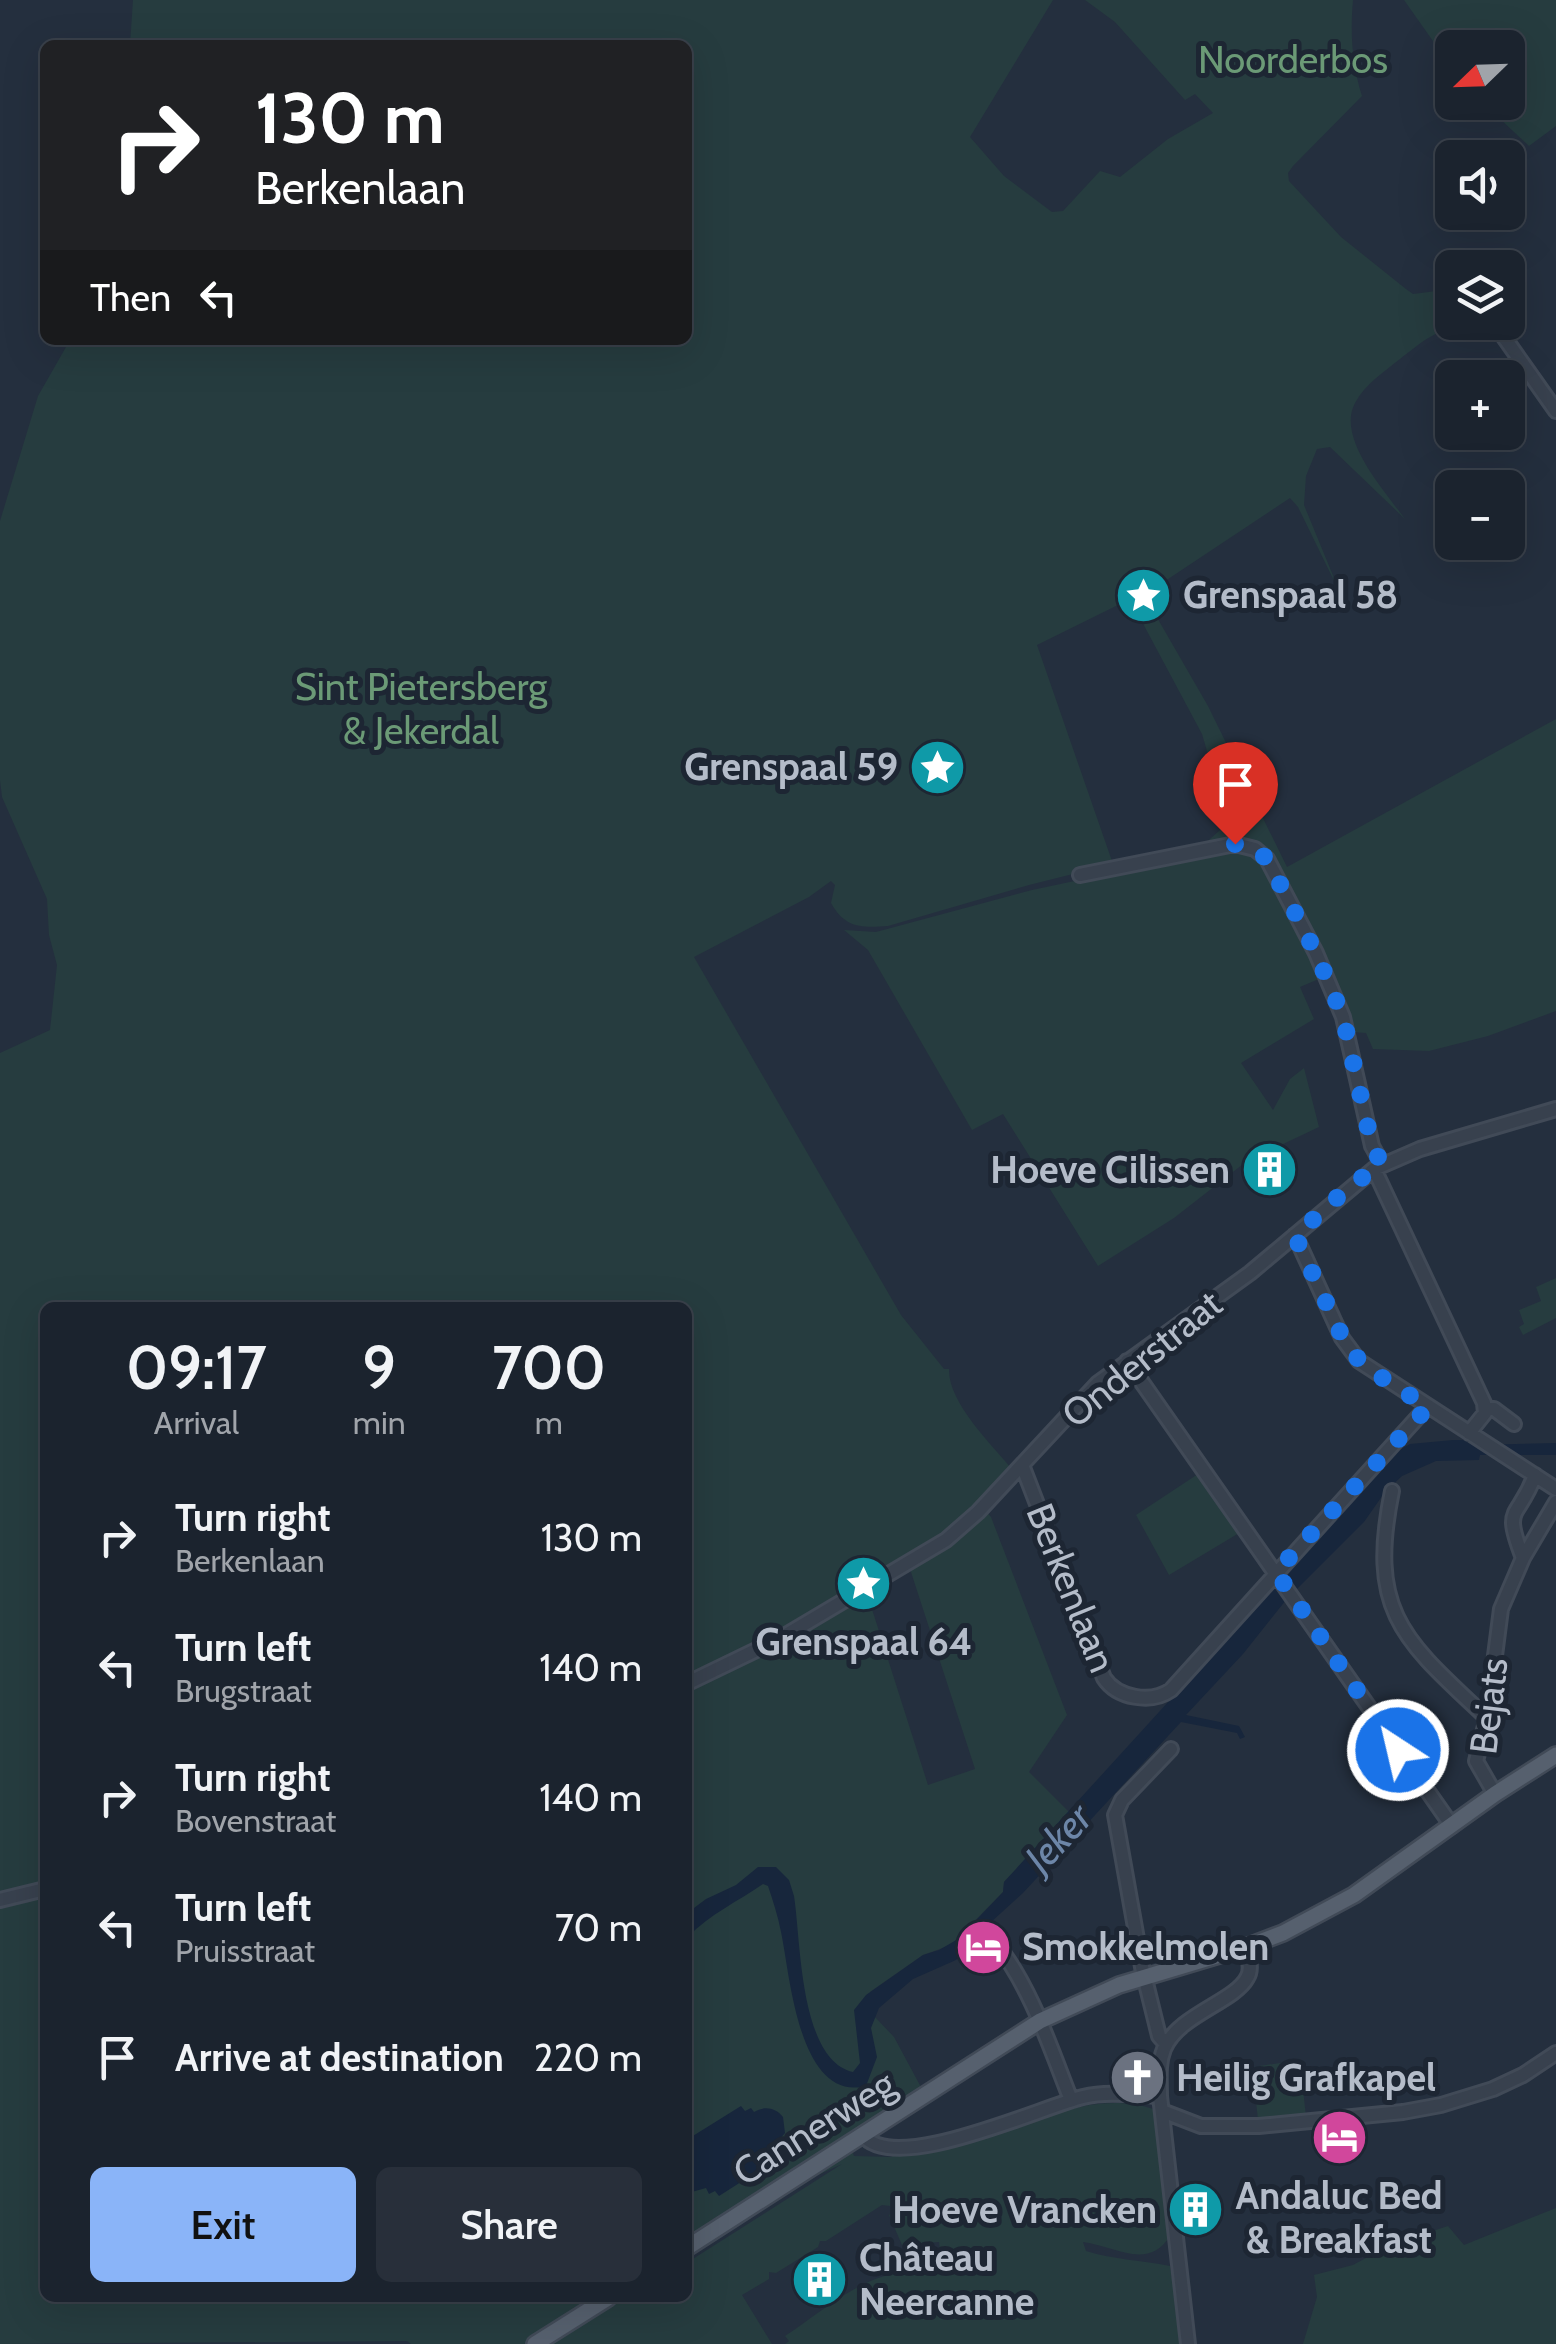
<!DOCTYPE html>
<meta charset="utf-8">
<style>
:root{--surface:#1b232e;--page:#282f3a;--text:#f1f3f6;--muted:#a0a4aa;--line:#39404a;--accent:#8ab4f8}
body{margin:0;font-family:Cabin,sans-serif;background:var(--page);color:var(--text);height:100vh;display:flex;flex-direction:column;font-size:38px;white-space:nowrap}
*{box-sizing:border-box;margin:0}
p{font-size:32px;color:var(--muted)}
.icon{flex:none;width:55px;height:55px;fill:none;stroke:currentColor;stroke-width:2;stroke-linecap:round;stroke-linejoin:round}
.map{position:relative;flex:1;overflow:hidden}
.details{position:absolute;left:40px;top:1302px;width:652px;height:1000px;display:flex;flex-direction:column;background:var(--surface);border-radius:15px;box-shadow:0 10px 40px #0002,0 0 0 2px var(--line)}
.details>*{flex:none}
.hud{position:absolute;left:40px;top:40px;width:652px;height:305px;border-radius:15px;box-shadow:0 10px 40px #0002,0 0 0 2px var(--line);background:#202124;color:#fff;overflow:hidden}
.needle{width:65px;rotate:247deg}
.controls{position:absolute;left:1435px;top:30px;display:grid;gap:20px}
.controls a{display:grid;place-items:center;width:90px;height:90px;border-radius:15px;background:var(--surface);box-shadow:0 10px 40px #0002,0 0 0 2px var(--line);font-size:50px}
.pin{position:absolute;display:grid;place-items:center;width:85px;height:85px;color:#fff;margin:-102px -42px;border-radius:50% 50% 50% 0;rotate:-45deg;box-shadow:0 0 10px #0007}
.pin .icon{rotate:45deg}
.me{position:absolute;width:110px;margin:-55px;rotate:325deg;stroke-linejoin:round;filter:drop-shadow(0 0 8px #0008)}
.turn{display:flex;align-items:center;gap:35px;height:210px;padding:0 50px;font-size:45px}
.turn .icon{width:130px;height:130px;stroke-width:2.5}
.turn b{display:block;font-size:70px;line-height:85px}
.then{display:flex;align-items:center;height:95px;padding:0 50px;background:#0003;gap:20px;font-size:38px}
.eta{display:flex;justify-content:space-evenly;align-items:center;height:170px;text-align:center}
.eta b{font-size:60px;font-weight:600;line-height:70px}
.cta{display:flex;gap:20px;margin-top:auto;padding:20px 50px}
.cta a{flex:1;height:115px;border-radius:15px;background:var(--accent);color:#111;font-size:40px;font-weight:600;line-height:115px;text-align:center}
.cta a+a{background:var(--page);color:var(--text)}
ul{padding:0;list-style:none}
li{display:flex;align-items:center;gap:30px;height:130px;padding:0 50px}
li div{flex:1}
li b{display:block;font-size:38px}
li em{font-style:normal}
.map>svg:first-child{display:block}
.green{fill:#263c3f;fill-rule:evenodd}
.water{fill:#17263c}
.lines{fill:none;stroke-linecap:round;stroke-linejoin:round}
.minor-casing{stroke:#414a57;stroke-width:18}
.major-casing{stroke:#414a57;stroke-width:20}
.minor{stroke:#38414e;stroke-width:12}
.major{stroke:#56606e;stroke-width:15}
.route{stroke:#1a73e8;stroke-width:18;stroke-dasharray:0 32.4}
.labels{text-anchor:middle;stroke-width:10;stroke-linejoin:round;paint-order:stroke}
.park-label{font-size:38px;fill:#6b9a76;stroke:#1d2633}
.poi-label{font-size:38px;font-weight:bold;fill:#b4bcc9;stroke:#1d2633;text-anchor:start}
.street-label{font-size:38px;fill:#b4bcc9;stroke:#1d2633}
.water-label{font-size:40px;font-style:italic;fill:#6d86a8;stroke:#1d2633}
</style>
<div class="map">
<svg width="1556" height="2344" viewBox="0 0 1556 2344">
<rect width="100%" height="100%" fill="#242f3e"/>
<!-- green -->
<path class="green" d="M133,0H1053L970,137L1004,176L1052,212L1063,211L1100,171L1120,177L1168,139L1213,113L1195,94L1185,100L1115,22L1085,0H1353C1350,34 1352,64 1362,96L1293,166L1288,173L1289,181L1341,237L1406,289L1413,294L1452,289V322L1466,323L1469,326C1439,326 1422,342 1400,359C1384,372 1365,384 1355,403C1336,438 1385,491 1405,519L1330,447L1317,449L1306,476L1304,505L1341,595L1298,507L1290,498L1144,595L1208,706L1287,867L1556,719V1011L1488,1036L1429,1051L1373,1049L1366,1033L1353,1032L1333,973L1300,987L1314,1019L1241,1063L1273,1110L1290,1079L1304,1068L1319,1127L1247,1161L1174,1218L1098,1266L1003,1114L972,1130L868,950L844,930L876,932L1032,890L1155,864L1201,847L1228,823L1202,734L1132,603L1125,608L1118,605L1037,645L1113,864L1029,885L888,926C861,928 845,928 831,903L835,885L831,881L809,897L694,957L901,1315L944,1369H949C948,1402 991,1444 1012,1469L1000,1478L965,1518L864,1584L928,1785L975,1769L910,1569L950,1543L985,1510L991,1517L1067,1715L1029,1772L1070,1813L1004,1882L1003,1892L951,1945L923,1955L870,1992L873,2015L894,2037L922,2089L848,2140L854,2156L892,2157L891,2152C916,2148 943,2147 968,2141C1031,2127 1091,2087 1156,2110L1170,2236C1148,2271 1115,2246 1083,2242L1086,2251C1114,2260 1142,2260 1170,2266L1183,2344H785L789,2341L785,2336C825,2310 866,2270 915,2272V2252L940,2250L939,2242L902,2245L889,2215L893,2213L890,2206L882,2205L826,2241H820L818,2247L776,2273L769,2272V2279L742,2295L772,2344H411L407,2341L0,2344V1053L50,1030L57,965L49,935L47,899L2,797L0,780V521L38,396L70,340H688V45H130ZM45,1308H688V2257L818,2175L842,2164L688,2262V2298H45Z
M1404,0H1556V126L1529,146L1483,103L1508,102V48H1452V68Z
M1556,1278V1318L1523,1335L1519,1327L1524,1324L1519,1310L1541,1301L1536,1287Z
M1198,1474L1239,1533L1169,1575L1136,1515Z
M1300,2060L1306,2117L1258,2120L1253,2074L1259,2071V2066Z
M1556,2208V2344H1303L1317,2297L1314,2275L1353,2265L1390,2245L1448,2226L1464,2245Z"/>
<!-- water -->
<path class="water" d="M1453,1440H1468L1476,1445L1556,1443V1455H1480L1479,1460L1436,1461L1402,1476L1385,1492L1364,1522L1286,1600L1243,1654L1186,1715L1239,1726L1245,1737L1240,1739L1237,1733L1181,1722L1023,1893L979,1933L956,1960L913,1979L879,2008L871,2028L877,2057L866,2086C798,2103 790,1973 781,1932C778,1916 773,1901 768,1886L763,1884C737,1902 710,1914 688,1937V1915L690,1911L706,1899L736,1885L758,1867H776L789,1880L794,1896C801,1939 799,2060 853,2072L860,2063L854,2010L866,1995L923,1955L939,1950L958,1939L1003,1892L1004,1882L1397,1451L1410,1444Z
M741,2106L745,2111L751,2108L754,2112C764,2106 775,2107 783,2117L785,2133L774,2146L777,2152L771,2156L774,2161L719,2196L715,2191L709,2194L706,2188L688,2193V2139Z"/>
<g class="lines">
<defs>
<path id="minor" d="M1473,322L1484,327L1495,322
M1494,323L1556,411
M1080,875L1235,844L1255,849L1267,859L1316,953L1343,1017L1372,1146L1382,1164
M1374,1169L1484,1403L1485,1413L1469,1433
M1295,1235L1342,1338L1359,1361L1556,1489
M1127,1361L1452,1826
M1485,1409H1494L1514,1424
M1022,1465L1104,1678C1117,1698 1151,1704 1171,1690L1427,1407
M1392,1491C1367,1613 1404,1640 1487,1718
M1523,1558C1502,1504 1518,1521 1535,1475
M688,1683L781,1638L946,1540L978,1512L1098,1383L1250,1273L1374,1169L1420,1149L1556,1109
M1495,1794L1476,1761L1487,1718L1501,1609L1523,1558L1556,1502
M0,1900L45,1889
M995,1942C1031,1987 1050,2047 1071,2100
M1166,2044L1159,2036L1142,1967L1115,1815L1122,1800L1171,1749
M1162,2111L1201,2126H1259L1403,2112L1441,2105L1493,2089L1523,2075L1556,2053
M863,2135C894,2176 1041,2107 1083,2097C1107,2091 1135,2095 1160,2096
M1188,2344L1160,2096C1160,2080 1158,2064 1164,2049C1178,2015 1234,2002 1247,1978C1253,1969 1248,1957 1246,1947"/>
<path id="major" d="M688,2247L1040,2021L1119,1985L1246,1947L1283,1933L1354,1895L1495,1794L1556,1755
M535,2344L608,2298"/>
</defs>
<!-- minor casing -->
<use href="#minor" class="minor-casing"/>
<!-- major casing -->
<use href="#major" class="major-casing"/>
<!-- minor -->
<use href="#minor" class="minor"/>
<!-- major -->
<use href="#major" class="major"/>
</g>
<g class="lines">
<!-- route -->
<path class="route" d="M1235,844L1254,848L1267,859L1316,953L1343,1017L1372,1146L1382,1164L1350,1186L1295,1236L1348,1349L1370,1370L1428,1407L1276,1572L1398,1750"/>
</g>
<!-- icons -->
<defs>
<symbol id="sight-disc" viewBox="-11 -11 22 22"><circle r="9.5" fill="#0f9aa8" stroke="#1d2633"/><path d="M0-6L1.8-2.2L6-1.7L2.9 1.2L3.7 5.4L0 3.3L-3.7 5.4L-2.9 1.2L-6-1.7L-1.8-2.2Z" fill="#fff"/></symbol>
<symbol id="building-disc" viewBox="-11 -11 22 22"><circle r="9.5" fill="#0f9aa8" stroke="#1d2633"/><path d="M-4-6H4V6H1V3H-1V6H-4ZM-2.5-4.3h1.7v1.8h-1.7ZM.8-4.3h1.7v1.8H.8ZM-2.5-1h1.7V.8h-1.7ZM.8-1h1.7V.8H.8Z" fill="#fff"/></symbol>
<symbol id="hotel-disc" viewBox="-11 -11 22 22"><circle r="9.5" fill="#d1479c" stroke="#1d2633"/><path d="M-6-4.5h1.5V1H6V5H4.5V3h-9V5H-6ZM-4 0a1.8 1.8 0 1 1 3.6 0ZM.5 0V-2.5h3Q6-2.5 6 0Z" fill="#fff"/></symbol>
<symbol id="church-disc" viewBox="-11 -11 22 22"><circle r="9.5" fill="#6b7280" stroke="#1d2633"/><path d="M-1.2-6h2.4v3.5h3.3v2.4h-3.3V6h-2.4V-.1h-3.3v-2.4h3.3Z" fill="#fff"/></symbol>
</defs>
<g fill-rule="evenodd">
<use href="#sight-disc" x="1112" y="564" width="63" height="63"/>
<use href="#sight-disc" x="906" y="736" width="63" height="63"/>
<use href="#building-disc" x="1238" y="1138" width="63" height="63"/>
<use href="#sight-disc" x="832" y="1552" width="63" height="63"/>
<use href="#hotel-disc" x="952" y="1916" width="63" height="63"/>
<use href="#church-disc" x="1106" y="2046" width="63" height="63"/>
<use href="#hotel-disc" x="1308" y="2106" width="63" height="63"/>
<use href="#building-disc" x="1164" y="2178" width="63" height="63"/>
<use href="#building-disc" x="788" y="2248" width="63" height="63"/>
</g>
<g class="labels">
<!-- park labels -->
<g class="park-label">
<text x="1293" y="73">Noorderbos</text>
<text x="421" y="700">Sint Pietersberg<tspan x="421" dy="44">&amp; Jekerdal</tspan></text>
</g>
<!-- poi labels -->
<g class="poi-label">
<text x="1183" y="608">Grenspaal 58</text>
<text x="898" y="780" text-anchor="end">Grenspaal 59</text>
<text x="1230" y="1183" text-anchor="end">Hoeve Cilissen</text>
<text x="864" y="1655" text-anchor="middle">Grenspaal 64</text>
<text x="1022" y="1960">Smokkelmolen</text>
<text x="1176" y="2091">Heilig Grafkapel</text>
<text x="1339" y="2209" text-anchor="middle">Andaluc Bed<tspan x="1339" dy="44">&amp; Breakfast</tspan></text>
<text x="1157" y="2223" text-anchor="end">Hoeve Vrancken</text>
<text x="859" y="2271">Château<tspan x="859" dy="44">Neercanne</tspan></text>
</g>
<!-- street labels -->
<g class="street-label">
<text transform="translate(1142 1359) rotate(-39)" y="13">Onderstraat</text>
<text transform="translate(1071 1588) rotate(68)" y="13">Berkenlaan</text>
<text transform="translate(1489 1706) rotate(-83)" y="13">Bejats</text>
<text transform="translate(814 2128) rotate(-32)" y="13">Cannerweg</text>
</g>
<!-- water labels -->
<g class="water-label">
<text transform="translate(1058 1838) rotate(-47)" y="14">Jeker</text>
</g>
</g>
</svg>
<div class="controls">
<a><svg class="needle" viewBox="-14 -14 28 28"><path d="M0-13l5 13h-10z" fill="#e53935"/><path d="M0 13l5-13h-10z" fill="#a0a4aa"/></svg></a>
<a><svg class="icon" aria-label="sound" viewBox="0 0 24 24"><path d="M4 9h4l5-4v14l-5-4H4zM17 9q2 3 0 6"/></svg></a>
<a><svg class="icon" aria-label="layers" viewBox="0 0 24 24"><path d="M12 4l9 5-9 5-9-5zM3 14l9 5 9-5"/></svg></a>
<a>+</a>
<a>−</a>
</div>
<div class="pin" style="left:1235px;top:844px;background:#d93025"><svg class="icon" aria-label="arrive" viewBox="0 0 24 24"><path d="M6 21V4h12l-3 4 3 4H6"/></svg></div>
<svg class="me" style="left:1398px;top:1750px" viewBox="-20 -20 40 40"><circle r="17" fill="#1a73e8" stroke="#fff" stroke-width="3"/><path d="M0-11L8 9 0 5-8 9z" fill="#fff"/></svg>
<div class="hud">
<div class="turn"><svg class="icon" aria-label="right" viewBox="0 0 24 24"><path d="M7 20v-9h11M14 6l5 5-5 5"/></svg><div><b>130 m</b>Berkenlaan</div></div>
<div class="then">Then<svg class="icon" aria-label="left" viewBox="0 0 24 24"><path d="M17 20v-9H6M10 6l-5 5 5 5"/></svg></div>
</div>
<section class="details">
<div class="eta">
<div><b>09:17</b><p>Arrival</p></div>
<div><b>9</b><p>min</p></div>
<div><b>700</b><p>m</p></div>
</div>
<ul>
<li><svg class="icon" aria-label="right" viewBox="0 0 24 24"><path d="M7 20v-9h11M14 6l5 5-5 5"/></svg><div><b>Turn right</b><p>Berkenlaan</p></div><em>130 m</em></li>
<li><svg class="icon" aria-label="left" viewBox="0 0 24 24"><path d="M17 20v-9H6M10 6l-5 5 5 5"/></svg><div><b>Turn left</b><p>Brugstraat</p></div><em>140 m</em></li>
<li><svg class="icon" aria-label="right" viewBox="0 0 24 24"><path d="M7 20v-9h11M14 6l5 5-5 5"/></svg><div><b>Turn right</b><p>Bovenstraat</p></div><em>140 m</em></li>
<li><svg class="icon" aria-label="left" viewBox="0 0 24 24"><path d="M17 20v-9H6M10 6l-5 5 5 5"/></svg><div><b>Turn left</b><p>Pruisstraat</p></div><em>70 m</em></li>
<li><svg class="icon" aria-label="arrive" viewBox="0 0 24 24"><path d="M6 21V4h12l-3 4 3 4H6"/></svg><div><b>Arrive at destination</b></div><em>220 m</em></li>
</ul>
<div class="cta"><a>Exit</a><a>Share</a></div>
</section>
</div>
